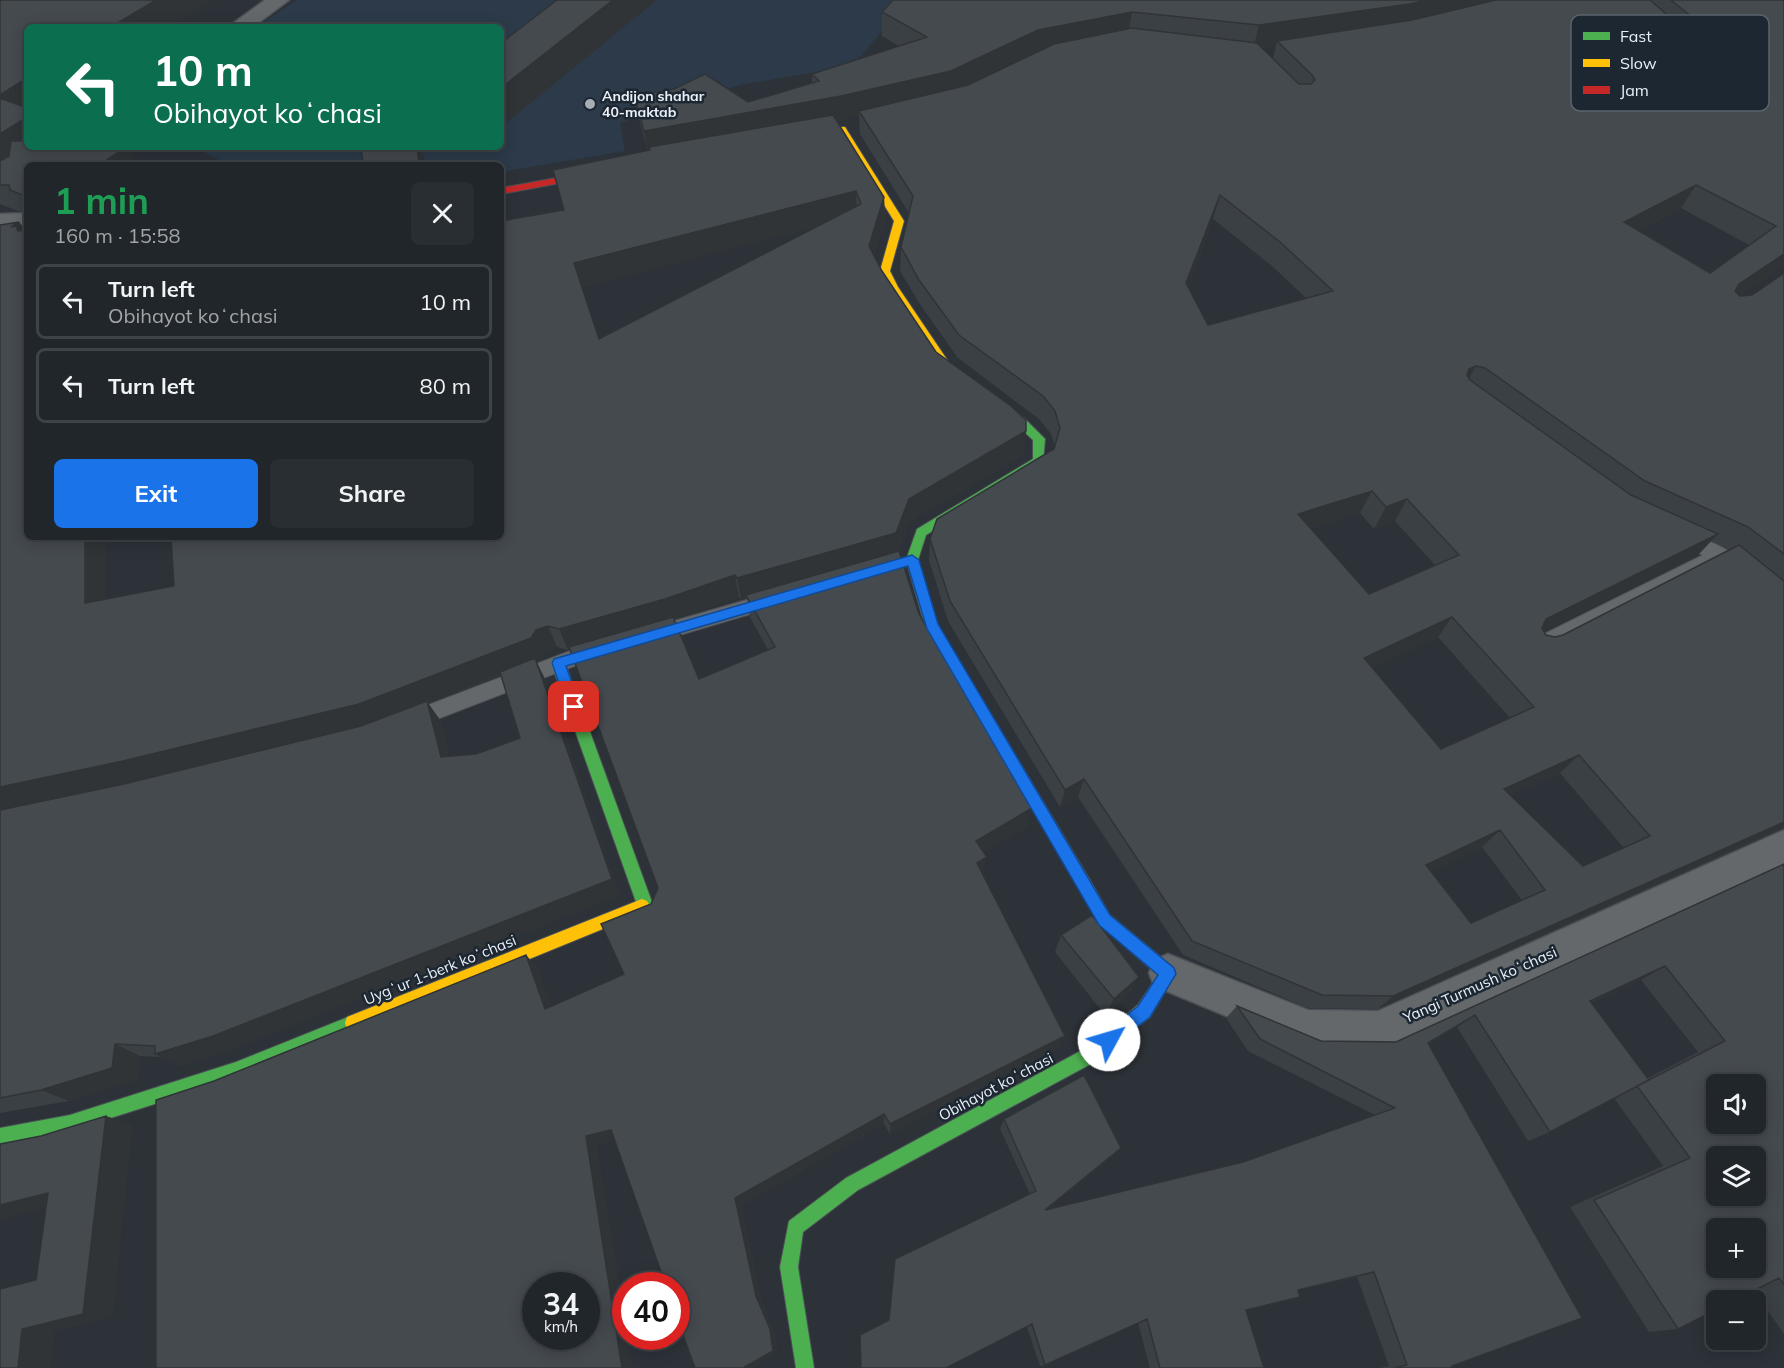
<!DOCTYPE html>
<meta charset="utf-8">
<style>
:root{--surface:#21262a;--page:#292e32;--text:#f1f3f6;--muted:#a2a5a8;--line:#3e4347;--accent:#1a73e8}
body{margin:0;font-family:Mulish,sans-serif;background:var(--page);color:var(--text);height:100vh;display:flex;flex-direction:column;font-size:22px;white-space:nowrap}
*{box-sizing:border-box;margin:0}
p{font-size:20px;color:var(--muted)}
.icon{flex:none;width:33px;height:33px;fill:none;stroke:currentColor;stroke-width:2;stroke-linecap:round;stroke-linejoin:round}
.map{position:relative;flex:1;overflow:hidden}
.details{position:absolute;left:24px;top:162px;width:480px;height:378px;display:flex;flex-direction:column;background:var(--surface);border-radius:9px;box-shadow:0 3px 15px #0003,0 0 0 2px var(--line)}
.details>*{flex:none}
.top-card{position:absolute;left:24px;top:24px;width:480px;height:126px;border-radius:9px;box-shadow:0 3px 15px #0003,0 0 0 2px var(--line);background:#0b6e4f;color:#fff;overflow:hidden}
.fabs{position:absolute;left:1706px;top:1074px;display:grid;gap:12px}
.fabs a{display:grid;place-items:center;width:60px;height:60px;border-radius:9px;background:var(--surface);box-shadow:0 3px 15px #0003,0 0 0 2px var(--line);font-size:30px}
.speed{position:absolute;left:522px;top:1272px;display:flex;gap:12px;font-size:30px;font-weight:700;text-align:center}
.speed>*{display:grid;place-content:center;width:78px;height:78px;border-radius:50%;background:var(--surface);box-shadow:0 3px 15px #0003,0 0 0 2px var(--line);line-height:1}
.speed small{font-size:15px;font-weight:400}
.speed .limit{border:9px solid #d22;background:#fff;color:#111}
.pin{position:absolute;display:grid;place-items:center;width:51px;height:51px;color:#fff;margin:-26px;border-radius:12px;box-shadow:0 3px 9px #0006}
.me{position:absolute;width:66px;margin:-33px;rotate:51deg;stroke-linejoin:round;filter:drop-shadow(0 0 4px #0008)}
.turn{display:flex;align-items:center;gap:21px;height:126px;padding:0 30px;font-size:27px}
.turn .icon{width:78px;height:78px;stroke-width:2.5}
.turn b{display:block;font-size:42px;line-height:51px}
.round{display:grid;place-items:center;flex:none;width:63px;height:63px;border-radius:9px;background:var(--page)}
.headline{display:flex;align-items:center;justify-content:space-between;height:102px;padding:0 30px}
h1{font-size:36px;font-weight:700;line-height:45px;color:#1e9e55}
.button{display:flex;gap:12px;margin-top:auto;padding:12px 30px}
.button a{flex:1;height:69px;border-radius:9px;background:var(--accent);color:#fff;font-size:24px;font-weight:700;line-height:69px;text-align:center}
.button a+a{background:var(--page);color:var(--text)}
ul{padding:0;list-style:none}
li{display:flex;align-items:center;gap:18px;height:75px;margin:0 12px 9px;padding:0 18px;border:3px solid var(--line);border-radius:9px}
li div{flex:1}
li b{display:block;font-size:22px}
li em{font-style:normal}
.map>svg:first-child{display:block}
.built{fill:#2c3a49}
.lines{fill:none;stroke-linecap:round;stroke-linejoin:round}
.lane-casing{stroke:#4b5056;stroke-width:2}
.street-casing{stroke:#4b5056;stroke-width:3}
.fast-casing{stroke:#4b5056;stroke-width:2}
.slow-casing{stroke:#4b5056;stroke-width:2}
.jam-casing{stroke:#4b5056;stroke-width:2}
.lane{fill:#64686b;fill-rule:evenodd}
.street{fill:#64686b;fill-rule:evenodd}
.fast{fill:#4caf50;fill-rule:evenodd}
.slow{fill:#ffc107;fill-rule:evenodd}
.jam{fill:#c62828;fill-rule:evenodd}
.wall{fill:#3b4044;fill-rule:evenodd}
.shaded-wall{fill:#303437}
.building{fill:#454a4f;stroke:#303437;stroke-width:1.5;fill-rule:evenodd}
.route{fill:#1a73e8;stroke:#114b97;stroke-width:1.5}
.poi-dot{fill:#a6adb4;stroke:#1d2732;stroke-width:2}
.labels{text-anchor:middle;stroke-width:5;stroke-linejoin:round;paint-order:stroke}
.far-poi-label{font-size:14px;font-weight:bold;fill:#e8eff7;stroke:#1d2732;text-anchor:start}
.street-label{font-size:15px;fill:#e8eff7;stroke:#1d2732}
.key{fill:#1d2732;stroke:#5a636d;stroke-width:1.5}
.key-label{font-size:16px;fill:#e8eff7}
</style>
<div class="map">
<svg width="1784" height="1368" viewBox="0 0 1784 1368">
<rect width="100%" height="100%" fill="#2c3238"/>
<!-- built -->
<path class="built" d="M297,0H894L906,4L843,76L822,71L740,85L620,123L625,151L501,172V165H229L194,147H501V27H256Z"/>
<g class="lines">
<defs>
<path id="lane" d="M1680,531C1703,538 1737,549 1749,572L1746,577C1734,581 1727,572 1718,564L1544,653L1537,655L1530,653L1527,647L1530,641L1703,555L1674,543L1671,538L1674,533Z
M774,592L781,595L783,600L781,605L653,643L646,641L644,635L646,629L653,627Z
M570,651L577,653L580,659L577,665L409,730L402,727L399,721L402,715Z"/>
<path id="street" d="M265,0H289L253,27H228Z
M27,213V229L0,230V214Z
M1784,830V865L1379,1051L1308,1050L1154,986L1149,973L1154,960L1168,954L1308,1010L1378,1011Z"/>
<path id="fast" d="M944,360L1024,418L1045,439L1043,464L926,535L918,560L937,624L1088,877L1090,882L1088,887L1083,889L1078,887L926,629L906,560L917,529L1033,459V440L1016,424L940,367V361Z
M558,657L563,659L565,663L653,905L650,910L642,913L637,911L634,906L636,902L551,663L553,659Z
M353,1015L359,1017L361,1023L359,1029L236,1078L70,1131L0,1144V1128L70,1115L236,1062Z
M1109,1032L1115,1034L1117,1040L1115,1046L1098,1060L858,1190L803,1232L798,1267L814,1368H796L780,1267L789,1221L846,1178L1086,1048Z"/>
<path id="slow" d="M839,127H845L904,221L890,271L898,287L948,361V367H940L889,290L880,271L894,221L837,129Z
M1083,875L1088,877L1110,915L1174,968L1176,973L1150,1017L1109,1048L1103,1046L1101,1040L1103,1034L1138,1005L1158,975L1100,925L1076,882L1078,877Z
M642,899L647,901L650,906L647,911L353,1031L347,1029L345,1023L347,1017Z"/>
<path id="jam" d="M600,170L605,173L603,175L501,194V188Z"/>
</defs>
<!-- lane casing -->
<use href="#lane" class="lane-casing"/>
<!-- street casing -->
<use href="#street" class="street-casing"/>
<!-- fast casing -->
<use href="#fast" class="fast-casing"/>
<!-- slow casing -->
<use href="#slow" class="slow-casing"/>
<!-- jam casing -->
<use href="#jam" class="jam-casing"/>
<!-- lane -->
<use href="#lane" class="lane"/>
<!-- street -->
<use href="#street" class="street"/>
<!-- fast -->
<use href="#fast" class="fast"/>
<!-- slow -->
<use href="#slow" class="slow"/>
<!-- jam -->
<use href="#jam" class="jam"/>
</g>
<!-- wall -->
<path class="wall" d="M0,0H212L168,27H27V147H126L137,165H27V213L26,211H18L0,204Z
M893,0H1784V266L1739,295H1752L1784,273V829L1783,828L1378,1009L1308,1008L1183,955L1078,797L1060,807L948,621L929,560L930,539L1054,449L1055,446L1051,434L1039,419L958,358L919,303L900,271L901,247L909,213L860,134L859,116L837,121L884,197L885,221L874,256L882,271L936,352L1026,431L1023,455L909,522L898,551L919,614L1028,826L983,852L984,873L983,874L1059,1048L890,1134L884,1124L741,1205L761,1300L774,1331L777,1352L751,1368H695L615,1140L596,1145L626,1325V1336H627L633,1368H156L214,1081L526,955L538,969L551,1006L624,974L658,888L570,649L568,650L557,647L545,651L541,659L536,661L545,679L620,895L235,1048L180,1066L162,1057L140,1056L138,1079L69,1101L0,1113V225L19,222L25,230L106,599L174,586L564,210L648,151L639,119L634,96L748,102L812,83V74L899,46L882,36V12ZM1276,45L1273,58L1262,48ZM1681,208L1749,245L1710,273L1638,231ZM1213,219L1272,266L1306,298L1208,325L1188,286ZM819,226L599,339L582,287ZM1360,513L1374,529L1395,521L1435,565L1369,594L1310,529ZM1711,541L1730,550L1563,635L1555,637L1546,635L1544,631L1698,555ZM739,597L741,600L747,598L750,617L768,650L699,679L674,619ZM1438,637L1510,718L1441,749L1372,668ZM501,675L520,738L476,754L449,757L440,720L428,703ZM1560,773L1624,848L1583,866L1511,795ZM1482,847L1522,900L1471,923L1431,871Z
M1784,864V1334L1754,1291L1678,1329L1649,1332L1570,1207L1663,1166L1614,1098L1550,1132L1528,1141L1457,1027L1429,1044L1452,1368H1380L1389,1366L1357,1277L1298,1290L1246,1310L1264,1368H1150L1138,1323L1045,1365L1040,1366L1027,1327L889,1320L1030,1194L1000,1129L1004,1119L1113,1156L1049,1209L1243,1162L1375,1115L1248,1051L1226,1018L1237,1006L1321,1041L1396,1042ZM1641,980L1698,1052L1648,1078L1591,1003Z
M1061,935L1130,993L1105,1015L1055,952Z"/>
<!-- shaded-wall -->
<path class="shaded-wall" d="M156,0H212L168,27H111Z
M613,0H657L501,127V88Z
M1427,0H1515L1402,28L1277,41L1276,45L1253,49L1259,25Z
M1132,12L1128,36L950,95L859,111V116L842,120L649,155L644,131L1038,30Z
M27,78V115L0,101V95Z
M24,119L27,123V147L0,173V134Z
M126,147L137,165H99Z
M417,147H420L424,158L425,165H419Z
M1696,185L1681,208L1609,246L1624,222Z
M856,191L857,216L581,288L574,263Z
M1220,195L1213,219L1180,307L1186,283Z
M884,197L885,221L870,270L869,246Z
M19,222L27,232V248L11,227Z
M1784,254V266L1721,307L1739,284Z
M1476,366L1463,389L1469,369Z
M1026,431L1023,455L909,522L896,555L746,595L747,598L741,600L737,578L909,499Z
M1372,491L1360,513L1288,536L1298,514Z
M1407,499L1395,521L1374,529L1386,507Z
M1718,534L1698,555L1529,639L1546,619Z
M85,537H106V624L85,603Z
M735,575L739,597L671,620L568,650L559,629Z
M1452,617L1438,637L1352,678L1364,658Z
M548,626L557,647L545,651L541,659L536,661L545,679L620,895L235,1048L180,1066L155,1054L612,879L536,661L428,703L440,720L454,776L374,724L146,780L0,811V787Z
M1579,755L1560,773L1487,806L1504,789Z
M1084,779L1078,797L1060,807L1065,790Z
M1032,808L1028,826L973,858L976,841Z
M1784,822V827L1378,1009L1393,996Z
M1500,830L1482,847L1411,881L1426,865Z
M987,857L984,873L974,879L977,863Z
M526,955L538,969L557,1021L545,1009Z
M1665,966L1641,980L1568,1013L1590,1001Z
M1139,977L1130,993L1105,1015L1114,999Z
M1475,1015L1457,1027L1411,1054L1428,1043Z
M1065,1036L1059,1048L890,1134V1124Z
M115,1044L140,1056L138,1079L69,1101L41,1090Z
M884,1114V1124L741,1205L761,1300L774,1331L777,1352L751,1368H743L756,1296L735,1198Z
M106,1116L133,1125L113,1317L54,1332L51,1368H18L22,1329Z
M611,1130L621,1139L596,1145L626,1325V1336H627L633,1368H622L586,1136Z
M1121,1148L1113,1156L1040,1217L1045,1210Z
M48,1193L78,1200L0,1220V1205Z"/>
<!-- building -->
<path class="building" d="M0,0H156L111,27H27V78L0,95Z
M557,0H613L501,88V43Z
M893,0H1427L1410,4L1259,25L1132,12L1038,30L951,71L841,96L644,131L634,96L674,89L705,74L748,102L819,81L812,74L927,37L882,12Z
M1496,0H1650L1716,57L1730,56L1732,51L1729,47L1671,0H1784V254L1739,284L1735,291L1740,296L1752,295L1784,273V554L1748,527L1645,481L1485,368L1476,366L1469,369L1467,375L1470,380L1631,495L1718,534L1546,619L1542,628L1546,635L1555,637L1563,635L1739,545L1784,581V822L1393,996L1322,995L1192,941L1084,779L1065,790L950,601L930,539L937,519L1054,449L1060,428L1055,411L1043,396L959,335L919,280L901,247L913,196L859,111L968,85L1054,44L1132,28L1257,43L1299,84H1311L1315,80L1312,75L1277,41L1412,20ZM1696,185L1776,226L1710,273L1624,222ZM1220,195L1280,242L1333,291L1208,325L1186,283ZM1372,491L1386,507L1407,499L1459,555L1369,594L1298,514ZM1452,617L1534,707L1441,749L1364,658ZM1579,755L1650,836L1583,866L1504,789ZM1500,830L1545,890L1471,923L1426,865Z
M0,98L27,108V119H24L0,134Z
M833,115L884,197L869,246L882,271L936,352L1011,406L1026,420V431L909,499L896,533L737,578L735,575L665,599L559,629L548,626L536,630L531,638L359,704L123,761L0,787V225L19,222L11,227L16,226L18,231L27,230V537H85V603L174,586L171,537H501V221L564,210L553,170L650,150L649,147ZM856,191L861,204L599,339L574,263Z
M11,141H27V147H126L99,165H27V197L10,190L9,185H0V161L9,156Z
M361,147H417L419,165H363Z
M899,551L919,614L1032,808L976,841L987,857L977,863L1065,1036L890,1124L884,1114L735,1198L756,1296L770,1329L773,1351L743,1368H695L676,1316V1286H666L611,1130L586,1136L622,1368H156V1100L214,1081L526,955L545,1009L624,974L601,924L651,904L658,888L569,647L673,617L699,679L775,647L746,595ZM536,1286H586V1336H536Z
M535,658L612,879L213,1036L155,1054V1046L115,1044L112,1068L41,1090L0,1098V810L124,784L361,726L427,701L441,757L476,754L520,738L500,672Z
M1784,864V1285L1779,1278L1735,1300H1716V1310L1678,1329L1594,1200L1690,1158L1637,1086L1725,1041L1665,966L1590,1001L1649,1080L1550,1132L1475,1015L1428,1043L1582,1318L1452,1366V1368H1394L1407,1365L1374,1272L1298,1290L1300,1297L1246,1310L1264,1368H1160L1147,1319L1045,1365L1032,1324L946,1368H861L860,1335L889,1320L895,1259L1036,1191L1004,1119L1084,1075L1121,1148L1045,1210L1243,1162L1395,1108L1260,1039L1237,1006L1321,1041L1396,1042ZM1716,1084H1755V1124H1716ZM1716,1156H1755V1196H1716ZM1716,1228H1755V1268H1716Z
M1092,915L1139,977L1114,999L1061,935Z
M106,1116L83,1314L22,1329L18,1368H0V1289L36,1280L48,1193L0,1205V1144L41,1136Z"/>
<!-- route -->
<path class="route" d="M912,555L919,560L938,624L1110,915L1174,968L1176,974L1150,1017L1109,1048L1103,1045L1101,1040L1103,1034L1138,1006L1158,975L1099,925L927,629L908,566L566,666L581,707L579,711H569L567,707L552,663L554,659Z"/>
<!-- markers -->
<circle class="poi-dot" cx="590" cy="104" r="6"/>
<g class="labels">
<!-- far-poi labels -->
<g class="far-poi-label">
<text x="602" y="101">Andijon shahar<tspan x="602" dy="16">40-maktab</tspan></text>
</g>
<!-- street labels -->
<g class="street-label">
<text transform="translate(440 970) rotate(-22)" y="5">Uygʻur 1-berk koʻchasi</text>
<text transform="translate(1480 985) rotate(-24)" y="5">Yangi Turmush koʻchasi</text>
<text transform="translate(996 1087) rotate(-28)" y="5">Obihayot koʻchasi</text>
</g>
</g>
<!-- legend -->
<rect x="1571" y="15" width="198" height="96" rx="9" class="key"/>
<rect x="1583" y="32" width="27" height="8" fill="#4caf50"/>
<rect x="1583" y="59" width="27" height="8" fill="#ffc107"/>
<rect x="1583" y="86" width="27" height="8" fill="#c62828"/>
<g class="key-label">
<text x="1620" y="42">Fast</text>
<text x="1620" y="69">Slow</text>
<text x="1620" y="96">Jam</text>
</g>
</svg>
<div class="fabs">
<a><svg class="icon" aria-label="sound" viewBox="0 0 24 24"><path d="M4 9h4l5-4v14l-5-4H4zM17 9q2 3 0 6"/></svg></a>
<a><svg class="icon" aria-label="layers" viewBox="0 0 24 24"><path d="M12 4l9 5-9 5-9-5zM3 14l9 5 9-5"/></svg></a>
<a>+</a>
<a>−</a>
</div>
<div class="speed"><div>34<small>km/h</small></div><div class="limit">40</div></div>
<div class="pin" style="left:574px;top:707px;background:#d93025"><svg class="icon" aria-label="arrive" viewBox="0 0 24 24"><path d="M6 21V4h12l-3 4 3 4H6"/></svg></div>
<svg class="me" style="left:1109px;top:1040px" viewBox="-20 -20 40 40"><circle r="19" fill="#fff"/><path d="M0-13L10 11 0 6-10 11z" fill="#1a73e8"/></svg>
<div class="top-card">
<div class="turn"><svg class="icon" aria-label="left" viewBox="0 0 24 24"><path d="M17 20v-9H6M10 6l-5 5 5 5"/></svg><div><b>10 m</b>Obihayot koʻchasi</div></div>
</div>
<section class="details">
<div class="headline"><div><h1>1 min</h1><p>160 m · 15:58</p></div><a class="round"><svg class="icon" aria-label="close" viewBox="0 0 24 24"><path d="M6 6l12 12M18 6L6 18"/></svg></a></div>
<ul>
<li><svg class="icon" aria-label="left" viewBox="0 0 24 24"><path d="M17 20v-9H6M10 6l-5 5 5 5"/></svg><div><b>Turn left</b><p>Obihayot koʻchasi</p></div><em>10 m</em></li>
<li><svg class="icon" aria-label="left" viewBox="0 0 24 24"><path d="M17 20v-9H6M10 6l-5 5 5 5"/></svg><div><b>Turn left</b></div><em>80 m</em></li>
</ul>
<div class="button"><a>Exit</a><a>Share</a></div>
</section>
</div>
